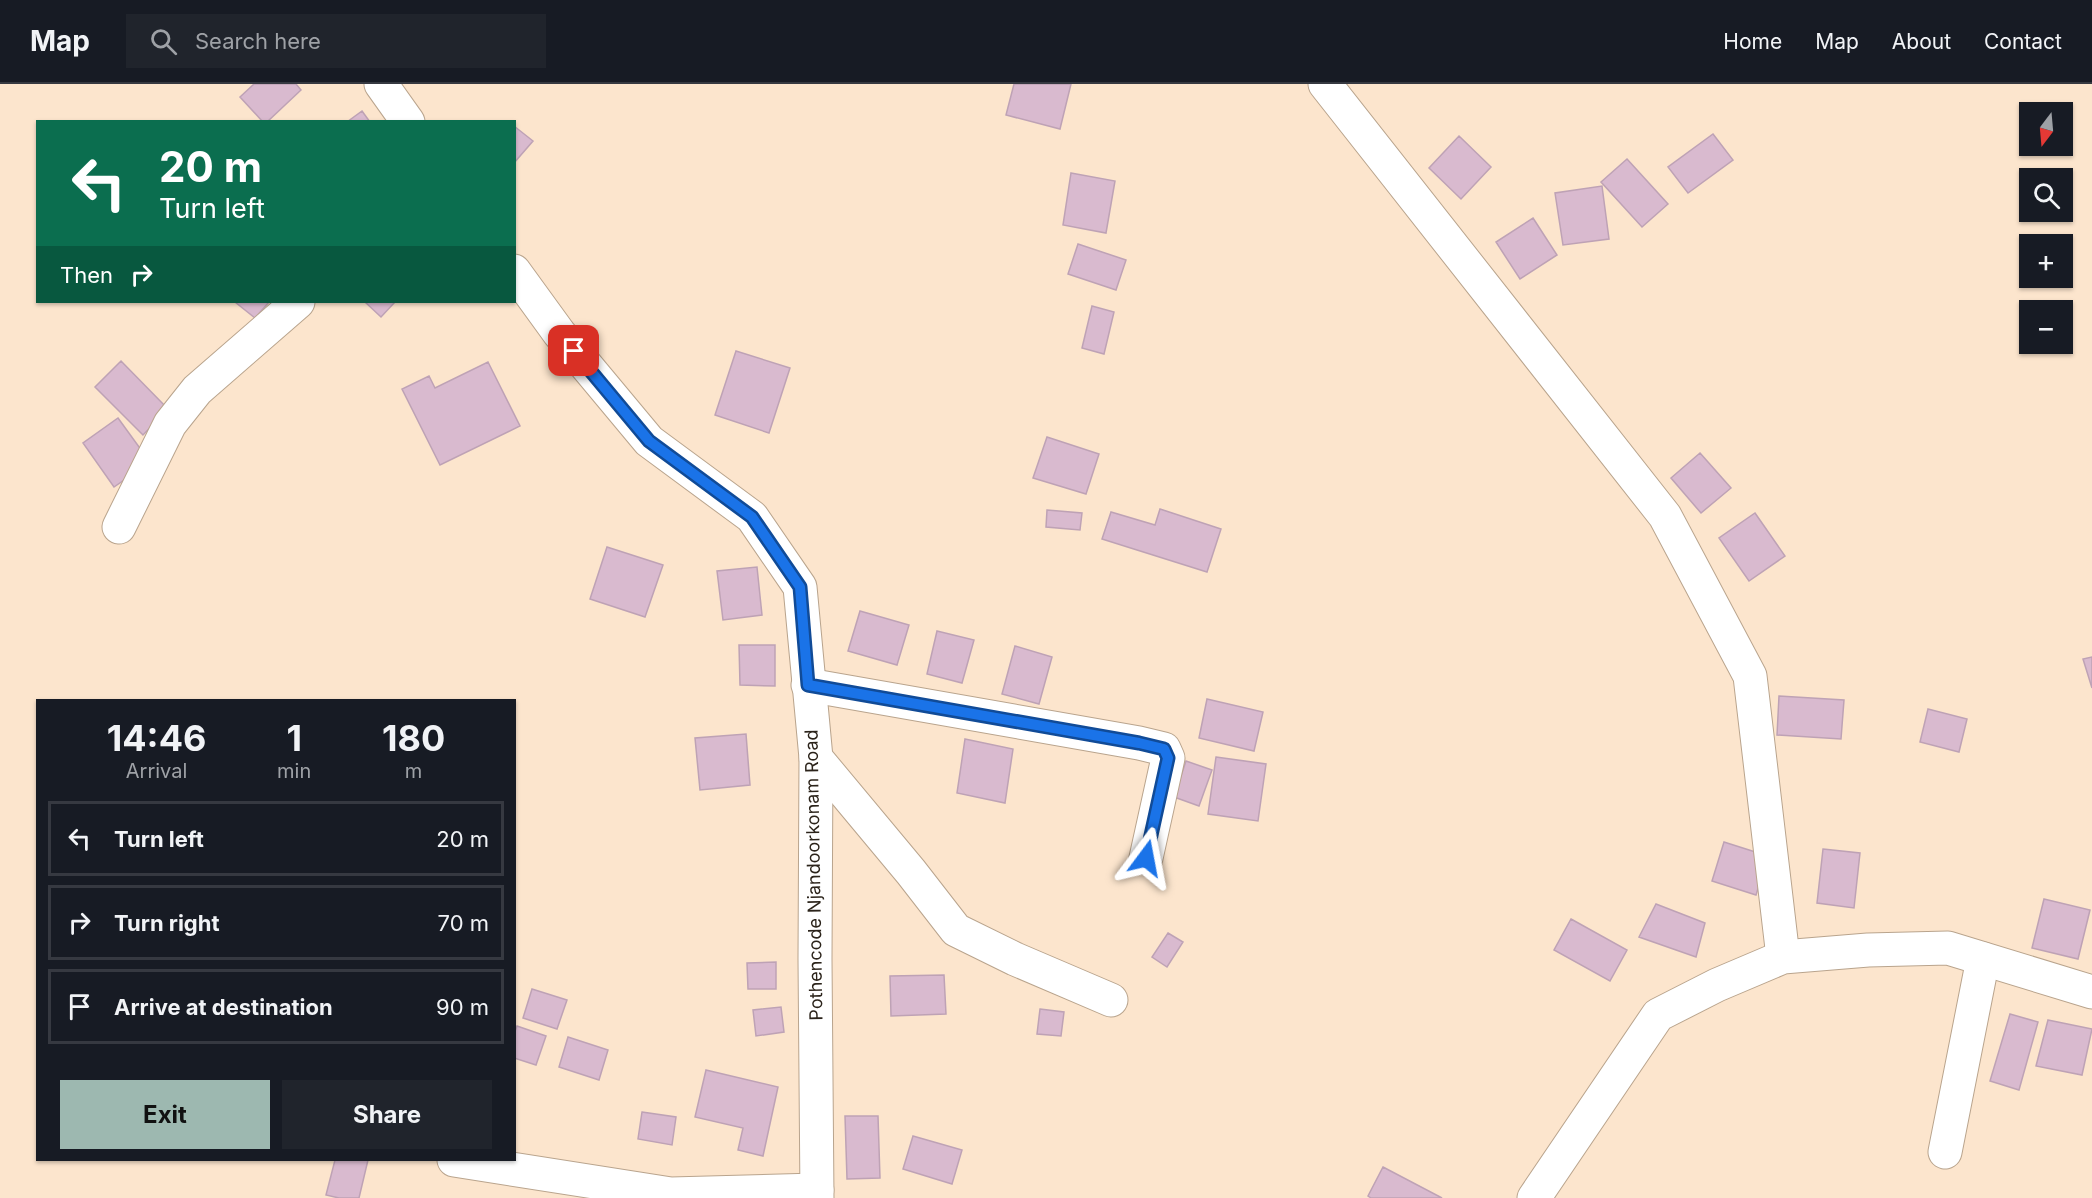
<!DOCTYPE html>
<meta charset="utf-8">
<style>
:root{--surface:#171b24;--page:#20242c;--text:#f1f3f6;--muted:#9ea1a6;--line:#363941;--accent:#9db8b0}
body{margin:0;font-family:Inter,sans-serif;background:var(--page);color:var(--text);height:100vh;display:flex;flex-direction:column;font-size:22px;white-space:nowrap}
*{box-sizing:border-box;margin:0}
p{font-size:20px;color:var(--muted)}
.icon{flex:none;width:33px;height:33px;fill:none;stroke:currentColor;stroke-width:2;stroke-linecap:round;stroke-linejoin:round}
.map{position:relative;flex:1;overflow:hidden}
.sheet{position:absolute;left:36px;top:615px;width:480px;height:462px;display:flex;flex-direction:column;background:var(--surface);border-radius:0px;box-shadow:0 2px 4px #0004}
.sheet>*{flex:none}
.hud{position:absolute;left:36px;top:36px;width:480px;height:183px;border-radius:0px;box-shadow:0 2px 4px #0004;background:#0b6e4f;color:#fff;overflow:hidden}
.needle{width:39px;rotate:196deg}
.buttons{position:absolute;left:2019px;top:18px;display:grid;gap:12px}
.buttons a{display:grid;place-items:center;width:54px;height:54px;border-radius:0px;background:var(--surface);box-shadow:0 2px 4px #0004;font-size:30px}
.pin{position:absolute;display:grid;place-items:center;width:51px;height:51px;color:#fff;margin:-26px;border-radius:12px;box-shadow:0 3px 9px #0006}
.me{position:absolute;width:66px;margin:-33px;rotate:13deg;stroke-linejoin:round;filter:drop-shadow(0 0 4px #0008)}
.turn{display:flex;align-items:center;gap:21px;height:126px;padding:0 24px;font-size:27px}
.turn .icon{width:78px;height:78px;stroke-width:2.5}
.turn b{display:block;font-size:42px;line-height:51px}
.then{display:flex;align-items:center;height:57px;padding:0 24px;background:#0003;gap:12px;font-size:22px}
.eta{display:flex;justify-content:space-evenly;align-items:center;height:102px;text-align:center}
.eta b{font-size:36px;font-weight:700;line-height:42px}
.button{display:flex;gap:12px;margin-top:auto;padding:12px 24px}
.button a{flex:1;height:69px;border-radius:0px;background:var(--accent);color:#111;font-size:24px;font-weight:700;line-height:69px;text-align:center}
.button a+a{background:var(--page);color:var(--text)}
ul{padding:0;list-style:none}
li{display:flex;align-items:center;gap:18px;height:75px;margin:0 12px 9px;padding:0 12px;border:3px solid var(--line);border-radius:0px}
li div{flex:1}
li b{display:block;font-size:22px}
li em{font-style:normal}
header{display:flex;align-items:center;gap:36px;box-sizing:border-box;height:84px;padding:0 30px;background:var(--surface);border-bottom:2px solid var(--line)}
header strong{font-size:28px}
nav{display:flex;gap:33px;margin-inline-start:auto;font-size:21px}
.search{width:420px;height:54px;background:var(--page);display:flex;align-items:center;gap:15px;box-sizing:border-box;padding:0 21px;border-radius:0px;color:var(--muted);font-size:22px}
.map>svg:first-child{display:block}
.building{fill:#d9bacf;stroke:#bea2b5;stroke-width:1.5}
.lines{fill:none;stroke-linecap:round;stroke-linejoin:round}
.minor-casing{stroke:#b9a48d;stroke-width:35}
.major-casing{stroke:#b9a48d;stroke-width:35}
.minor{stroke:#fff;stroke-width:33}
.major{stroke:#fff;stroke-width:33}
.route-casing{stroke:#114b97;stroke-width:15}
.route{stroke:#1a73e8;stroke-width:10}
.labels{text-anchor:middle;stroke-width:6;stroke-linejoin:round;paint-order:stroke}
.street-label{font-size:18px;fill:#2b231a;stroke:#fff}
</style>
<header>
<strong>Map</strong>
<div class="search"><svg class="icon" aria-label="search" viewBox="0 0 24 24"><circle cx="10" cy="10" r="6"/><path d="M15 15l6 6"/></svg>Search here</div>
<nav><a>Home</a><a>Map</a><a>About</a><a>Contact</a></nav>
</header>
<div class="map">
<svg width="2092" height="1114" viewBox="0 0 2092 1114">
<rect width="100%" height="100%" fill="#fce5cd"/>
<!-- building -->
<path class="building" d="M254,0H296L301,6L267,38H263L240,13Z
M1014,0H1071L1060,45L1006,31Z
M362,27L370,38H347Z
M514,42L533,57L514,79Z
M1713,50L1733,76L1688,109L1668,83Z
M1459,52L1491,83L1461,115L1429,84Z
M1627,75L1668,120L1642,143L1601,98Z
M1071,89L1115,97L1106,149L1063,141Z
M1602,102L1609,155L1563,161L1555,109Z
M1533,134L1557,171L1520,195L1496,158Z
M1078,160L1126,176L1116,206L1068,190Z
M235,218H269L255,234Z
M365,218H395L381,233Z
M1092,222L1114,228L1104,270L1082,264Z
M736,267L790,284L769,349L715,331Z
M121,277L168,325L143,351L95,303Z
M488,278L520,342L440,381L402,305L429,292L435,304Z
M118,334L150,378L114,403L83,359Z
M1047,353L1099,370L1086,410L1033,394Z
M1700,369L1731,404L1701,429L1671,394Z
M1160,425L1221,445L1207,488L1102,455L1111,428L1155,441Z
M1047,426L1082,429L1080,446L1046,443Z
M1755,429L1785,472L1749,497L1719,454Z
M607,463L663,481L645,533L590,515Z
M757,483L762,531L723,536L717,487Z
M860,527L909,541L897,581L848,567Z
M937,547L974,556L962,599L927,590Z
M739,561H775V602L740,601Z
M1015,562L1052,573L1039,620L1002,610Z
M2092,573V604L2083,575Z
M1779,612L1844,616L1841,655L1777,651Z
M1207,615L1263,628L1254,667L1199,654Z
M1928,625L1967,635L1959,668L1920,658Z
M746,650L750,701L700,706L695,654Z
M965,655L1013,665L1005,719L957,709Z
M1216,673L1266,680L1258,737L1208,730Z
M1186,677L1212,686L1199,722L1174,713Z
M1724,758L1768,772L1756,811L1712,797Z
M1823,765L1860,769L1854,824L1817,819Z
M2044,815L2090,826L2078,875L2032,864Z
M1656,820L1705,839L1696,873L1639,853Z
M1571,835L1627,866L1610,897L1554,866Z
M1168,849L1183,858L1167,883L1152,873Z
M776,878V905H748L747,879Z
M944,891L946,930L891,932L890,892Z
M532,905L567,916L557,945L523,934Z
M781,923L784,948L756,952L753,926Z
M1040,925L1064,928L1061,952L1037,950Z
M2010,930L2038,938L2019,1006L1990,997Z
M2048,936L2092,945L2082,991L2036,982Z
M517,942L546,952L536,981L514,974V950Z
M568,953L608,966L599,996L559,983Z
M706,986L778,1003L763,1072L738,1066L743,1044L695,1033Z
M642,1028L676,1033L672,1061L638,1055Z
M845,1032H878L880,1094L847,1095Z
M913,1052L962,1066L952,1100L903,1085Z
M335,1076H368L359,1114H339L326,1111Z
M1383,1083L1442,1114H1371L1368,1112Z"/>
<g class="lines">
<defs>
<path id="minor" d="M1325,0L1665,432L1750,592L1783,873
M119,443L170,340L197,306L298,218
M808,601L1139,659L1164,665L1168,674L1146,774
M816,674L911,788L956,846L1015,875L1111,916
M1945,1068L1983,875
M454,1076L671,1110L817,1106"/>
<path id="major" d="M381,0L408,38
M514,187L559,249L649,357L752,433L800,503L816,674L815,875L817,1114
M1534,1114L1658,931L1717,901L1783,873L1868,866L1948,864L2092,908"/>
</defs>
<!-- minor casing -->
<use href="#minor" class="minor-casing"/>
<!-- major casing -->
<use href="#major" class="major-casing"/>
<!-- minor -->
<use href="#minor" class="minor"/>
<!-- major -->
<use href="#major" class="major"/>
</g>
<g class="lines">
<defs>
<path id="route" d="M574,267L649,357L752,433L800,503L808,601L1139,659L1164,665L1168,674L1146,774"/>
</defs>
<!-- route casing -->
<use href="#route" class="route-casing"/>
<!-- route -->
<use href="#route" class="route"/>
</g>
<g class="labels">
<!-- street labels -->
<g class="street-label">
<text transform="translate(814 791) rotate(-91)" y="6">Pothencode Njandoorkonam Road</text>
</g>
</g>
</svg>
<div class="buttons">
<a><svg class="needle" viewBox="-14 -14 28 28"><path d="M0-13l5 13h-10z" fill="#e53935"/><path d="M0 13l5-13h-10z" fill="#9ea1a6"/></svg></a>
<a><svg class="icon" aria-label="search" viewBox="0 0 24 24"><circle cx="10" cy="10" r="6"/><path d="M15 15l6 6"/></svg></a>
<a>+</a>
<a>−</a>
</div>
<div class="pin" style="left:574px;top:267px;background:#d93025"><svg class="icon" aria-label="arrive" viewBox="0 0 24 24"><path d="M6 21V4h12l-3 4 3 4H6"/></svg></div>
<svg class="me" style="left:1146px;top:774px" viewBox="-20 -20 40 40"><path d="M0-17L14 15 0 8-14 15z" fill="#1a73e8" stroke="#fff" stroke-width="4"/></svg>
<div class="hud">
<div class="turn"><svg class="icon" aria-label="left" viewBox="0 0 24 24"><path d="M17 20v-9H6M10 6l-5 5 5 5"/></svg><div><b>20 m</b>Turn left</div></div>
<div class="then">Then<svg class="icon" aria-label="right" viewBox="0 0 24 24"><path d="M7 20v-9h11M14 6l5 5-5 5"/></svg></div>
</div>
<section class="sheet">
<div class="eta">
<div><b>14:46</b><p>Arrival</p></div>
<div><b>1</b><p>min</p></div>
<div><b>180</b><p>m</p></div>
</div>
<ul>
<li><svg class="icon" aria-label="left" viewBox="0 0 24 24"><path d="M17 20v-9H6M10 6l-5 5 5 5"/></svg><div><b>Turn left</b></div><em>20 m</em></li>
<li><svg class="icon" aria-label="right" viewBox="0 0 24 24"><path d="M7 20v-9h11M14 6l5 5-5 5"/></svg><div><b>Turn right</b></div><em>70 m</em></li>
<li><svg class="icon" aria-label="arrive" viewBox="0 0 24 24"><path d="M6 21V4h12l-3 4 3 4H6"/></svg><div><b>Arrive at destination</b></div><em>90 m</em></li>
</ul>
<div class="button"><a>Exit</a><a>Share</a></div>
</section>
</div>
